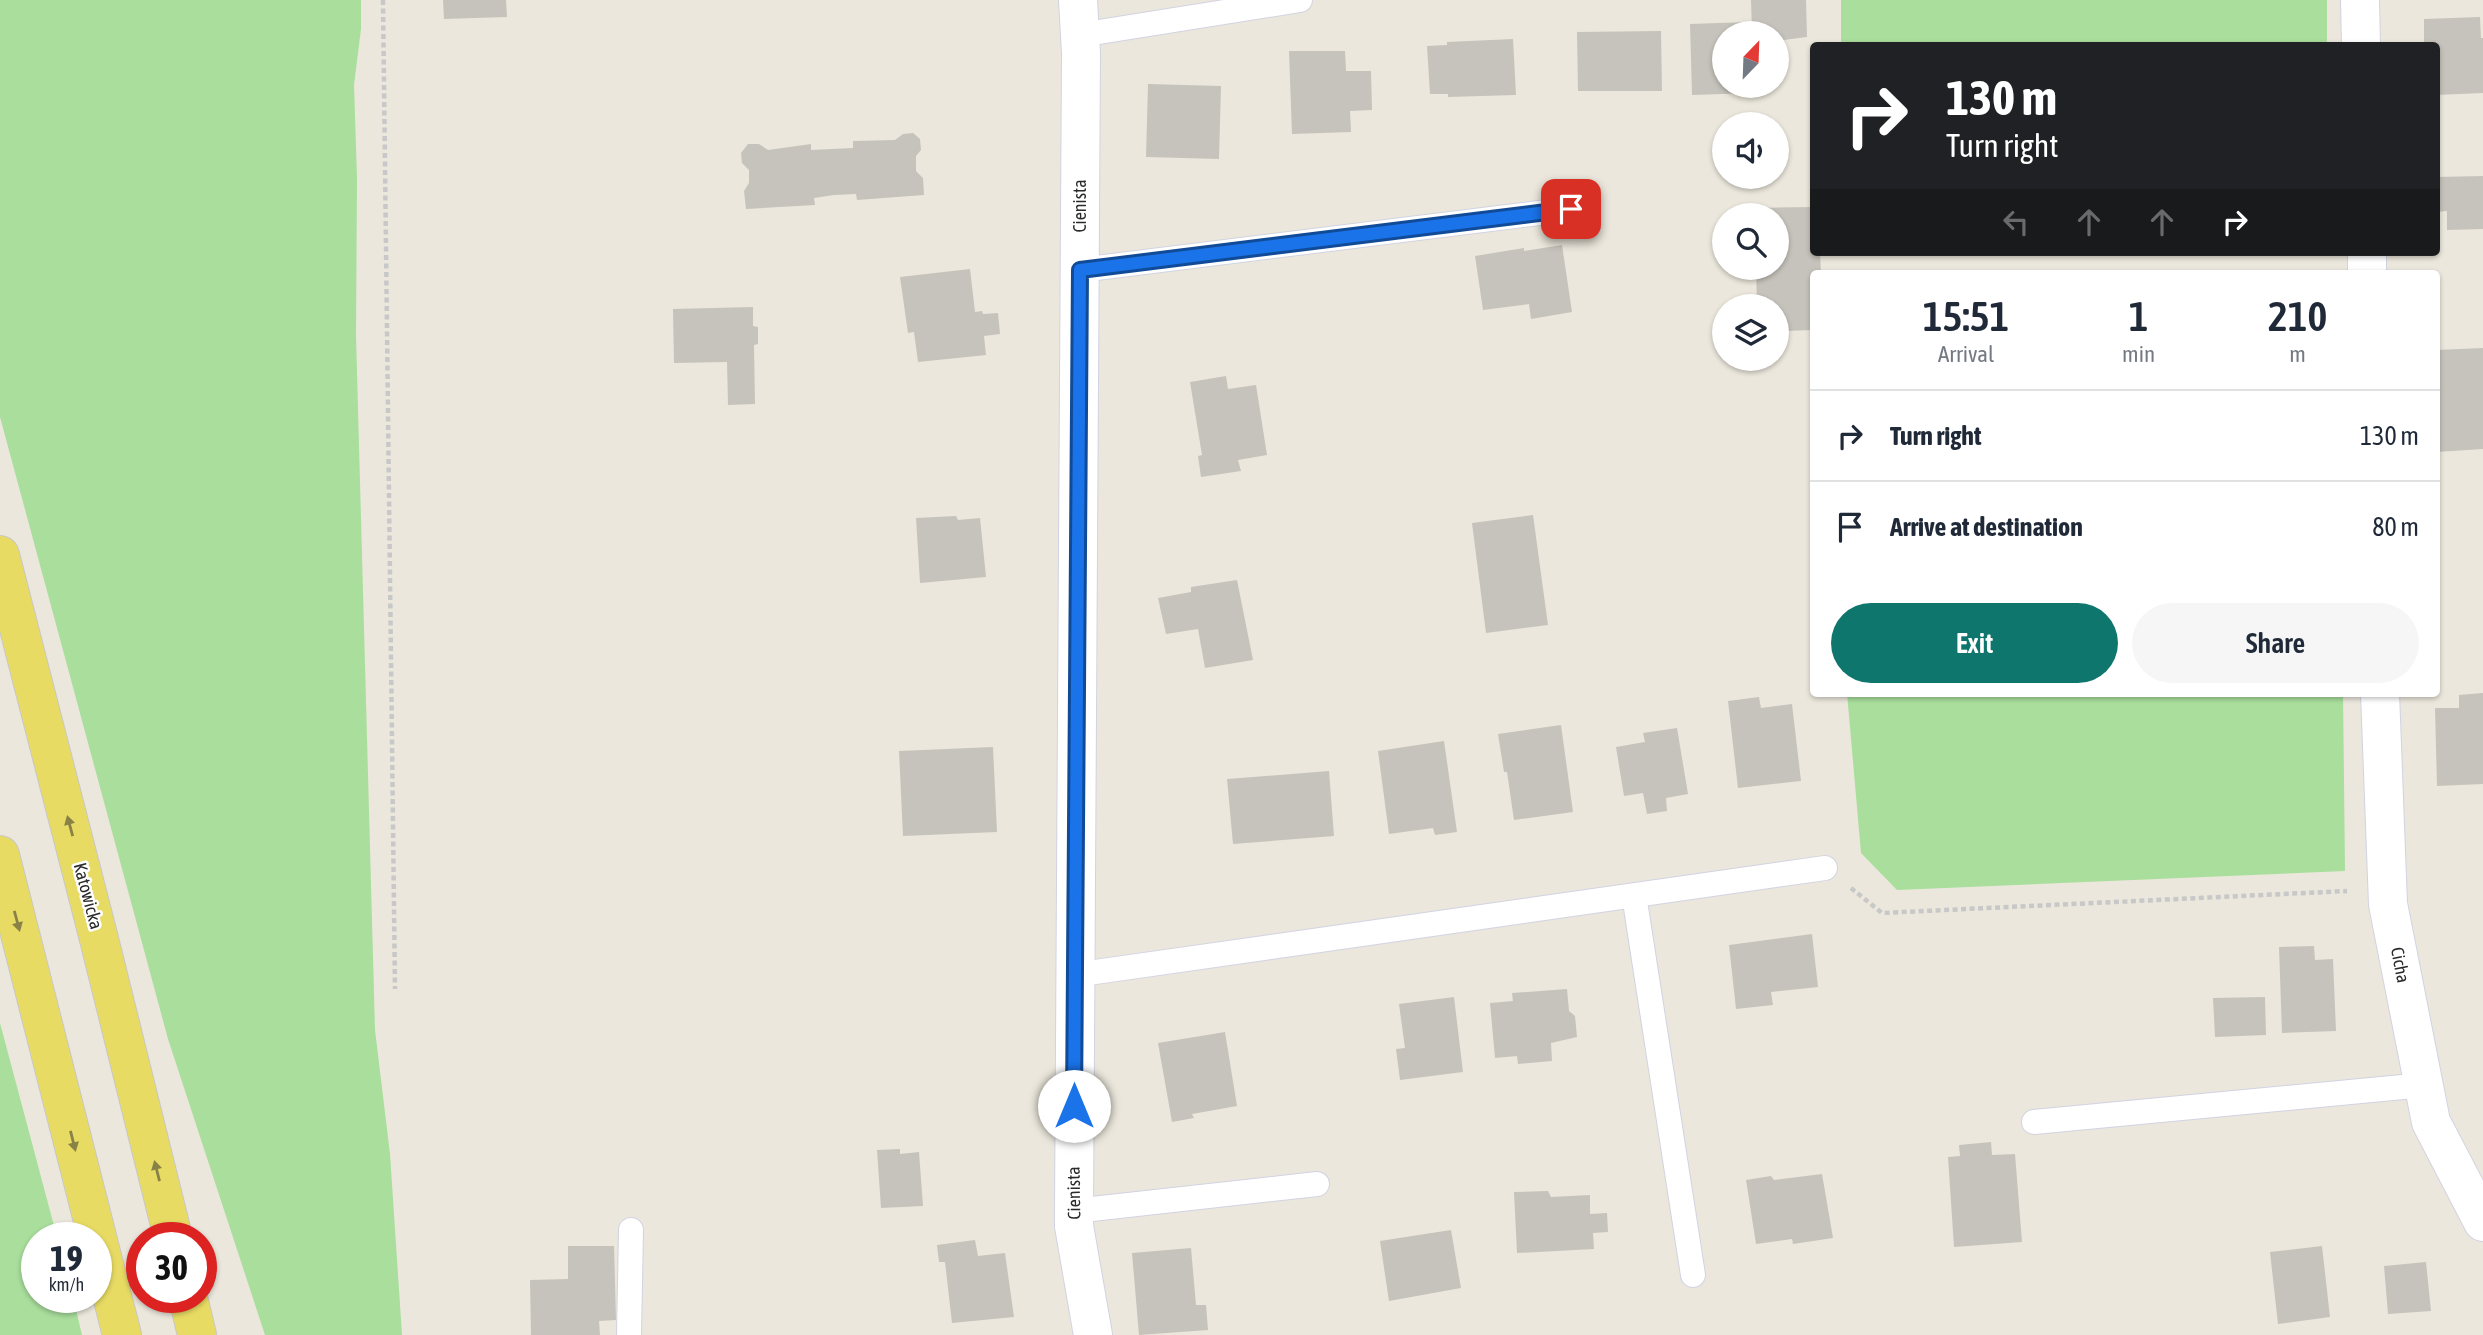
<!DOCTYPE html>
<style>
:root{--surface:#fff;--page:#f6f6f7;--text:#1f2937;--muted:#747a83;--line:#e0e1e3;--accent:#0f766e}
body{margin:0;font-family:"Asap Condensed",sans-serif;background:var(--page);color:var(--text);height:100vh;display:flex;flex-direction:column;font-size:26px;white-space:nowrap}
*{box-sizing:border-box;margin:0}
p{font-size:23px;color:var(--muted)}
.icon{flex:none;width:38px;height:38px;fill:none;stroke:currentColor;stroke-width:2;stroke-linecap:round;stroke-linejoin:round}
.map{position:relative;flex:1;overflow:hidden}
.sheet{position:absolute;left:1810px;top:270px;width:630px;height:427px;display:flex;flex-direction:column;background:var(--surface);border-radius:7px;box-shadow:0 2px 5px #0004}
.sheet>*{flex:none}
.guide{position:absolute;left:1810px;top:42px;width:630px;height:214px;border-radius:7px;box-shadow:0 2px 5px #0004;background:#202124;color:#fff;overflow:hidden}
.needle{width:46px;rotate:23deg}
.controls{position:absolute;left:1712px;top:21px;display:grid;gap:14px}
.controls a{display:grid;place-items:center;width:77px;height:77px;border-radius:50%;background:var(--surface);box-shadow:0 2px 5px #0004;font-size:35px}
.speed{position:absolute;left:21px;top:1222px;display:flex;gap:14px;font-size:35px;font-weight:700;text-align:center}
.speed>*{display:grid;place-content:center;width:91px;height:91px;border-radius:50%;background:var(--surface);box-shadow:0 2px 5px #0004;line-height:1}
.speed small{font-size:18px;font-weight:400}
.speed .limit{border:10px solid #d22;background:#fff;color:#111}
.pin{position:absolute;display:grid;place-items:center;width:60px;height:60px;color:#fff;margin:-30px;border-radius:14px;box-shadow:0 4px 10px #0006}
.me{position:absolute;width:77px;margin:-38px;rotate:0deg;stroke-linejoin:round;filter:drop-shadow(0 0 5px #0008)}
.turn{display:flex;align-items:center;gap:24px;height:147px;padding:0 21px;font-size:32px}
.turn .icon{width:91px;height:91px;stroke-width:2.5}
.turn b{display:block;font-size:49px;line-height:60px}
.lanes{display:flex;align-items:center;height:66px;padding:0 21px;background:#0003;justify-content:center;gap:35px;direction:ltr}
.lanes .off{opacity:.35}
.eta{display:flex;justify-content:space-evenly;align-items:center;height:119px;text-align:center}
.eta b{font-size:42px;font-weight:600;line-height:49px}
.cta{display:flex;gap:14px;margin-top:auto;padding:14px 21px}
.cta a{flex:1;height:80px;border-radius:42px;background:var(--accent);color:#fff;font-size:28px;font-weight:600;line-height:80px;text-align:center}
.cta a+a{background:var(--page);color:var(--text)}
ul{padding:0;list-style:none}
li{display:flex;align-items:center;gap:21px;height:91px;padding:0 21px;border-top:2px solid var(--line)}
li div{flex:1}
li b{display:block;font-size:26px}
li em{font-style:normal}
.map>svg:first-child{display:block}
.green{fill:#a9de9c}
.building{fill:#c6c3bc}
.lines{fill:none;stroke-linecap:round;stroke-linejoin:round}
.service-casing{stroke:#d2d3e2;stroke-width:26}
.minor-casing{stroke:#d2d3e2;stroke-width:40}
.primary-casing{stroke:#c8c8c8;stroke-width:40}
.path{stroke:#c8c8c8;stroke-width:4.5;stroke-dasharray:5 3.5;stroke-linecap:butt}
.service{stroke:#fff;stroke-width:24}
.minor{stroke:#fff;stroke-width:38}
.primary{stroke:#e8db64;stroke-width:38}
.oneway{fill:#898247}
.route-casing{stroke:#114b97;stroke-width:18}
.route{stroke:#1a73e8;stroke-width:12}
.labels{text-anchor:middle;stroke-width:5;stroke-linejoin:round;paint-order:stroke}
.street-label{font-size:18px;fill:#2a2a2a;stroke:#fff}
</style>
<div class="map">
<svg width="2483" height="1335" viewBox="0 0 2483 1335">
<rect width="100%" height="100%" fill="#ebe7dc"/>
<!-- green -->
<path class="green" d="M0,0H361V29L354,85L357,178L356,336L375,1030L390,1154L402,1335H265L168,1039L0,417Z
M1841,0H2327V45H1841Z
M1847,693H2343L2345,871L1897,890L1861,853Z
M0,1023L57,1237H37V1297H73L82,1335H0Z"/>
<!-- building -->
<path class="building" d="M443,0H506L507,17L444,19Z
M1751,0H1806L1807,37L1776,41V33H1752Z
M2480,17L2481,38H2483V93L2436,95V46H2424V19Z
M1748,22V33H1724V86H1751L1752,93L1692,95L1690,24Z
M1661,31L1662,91H1578L1577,32Z
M1513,39L1516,95L1448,97V94H1430L1427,46L1447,45V42Z
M1289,51H1345L1346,71H1371L1372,110L1350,111L1351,132L1292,134Z
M1148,84L1221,86L1219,159L1146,157Z
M913,133L920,139L921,150L916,156V171L923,178L924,195L857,200L856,194L834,195L814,198L815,205L746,209L744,191L749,183V170L742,163L741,153L748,144H759L768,150L811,144V150L853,148V141L895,140L903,134Z
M2483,176V229L2447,230V211L2437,212L2436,177Z
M1813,207V252H1820L1821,273H1813V330L1785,331V318H1776V306H1757L1756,268H1776V215H1755V208Z
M1562,245L1572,312L1531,319L1529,304L1483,310L1475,256L1524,248V251Z
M970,269L975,312L982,311L983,314L998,313L1000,334L984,336L986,355L918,362L914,332L908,333L900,277Z
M753,307V326L758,327V344L754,345L755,404L728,405L727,362L674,363L673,309Z
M2483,348V449L2436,452V350Z
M1226,376L1228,389L1256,385L1267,455L1238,460L1241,471L1201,477L1198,456L1202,455L1190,382Z
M1533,515L1548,625L1486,633L1472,523Z
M956,516L958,520L980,518L986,577L920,583L916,518Z
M1237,580L1253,660L1205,668L1198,629L1166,634L1158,598L1191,592V587Z
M2483,693V784L2437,786L2435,708H2459V695Z
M1759,697L1761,708L1792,704L1801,781L1738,788L1728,701Z
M1561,725L1573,812L1514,820L1507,772H1504L1498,734Z
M1677,728L1688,794L1666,798L1667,811L1647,814L1643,793L1624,796L1616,747L1645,742L1643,733Z
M1444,741L1457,832L1435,835L1433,828L1389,834L1378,751Z
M993,747L997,832L903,836L899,751Z
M1329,771L1334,836L1233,844L1227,779Z
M1812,934L1818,987L1771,992L1773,1005L1736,1009L1729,945Z
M2314,946L2315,960L2333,959L2336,1031L2282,1033L2279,947Z
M1567,989L1569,1011L1575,1016L1577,1037L1551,1043L1552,1061L1518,1064L1517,1056L1495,1058L1490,1003L1513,1001L1512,993Z
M1454,997L1463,1072L1400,1080L1396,1049L1405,1048L1399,1004Z
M2265,997L2266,1035L2215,1037L2213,998Z
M1225,1032L1237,1106L1192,1114L1194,1118L1172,1122L1158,1043Z
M1991,1142L1992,1155L2015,1154L2022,1242L1954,1247L1948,1157L1960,1156L1959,1145Z
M900,1149V1154L919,1152L923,1206L881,1208L877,1150Z
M1822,1174L1833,1238L1793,1244L1792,1239L1756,1244L1746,1180L1771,1176L1774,1180Z
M1548,1191L1551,1197L1590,1195V1214L1607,1213L1608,1232L1593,1233L1594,1249L1517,1253L1514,1192Z
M1451,1230L1461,1288L1389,1301L1380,1241Z
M975,1240L978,1256L1005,1253L1014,1317L952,1323L945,1262H939L937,1245Z
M568,1246H614L616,1320L599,1321L600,1335H531L530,1280L568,1279Z
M2322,1246L2330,1317L2278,1324L2270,1252Z
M1191,1248L1196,1305H1206L1208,1330L1139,1335L1132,1253Z
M2426,1262L2431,1311L2388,1314L2384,1266Z"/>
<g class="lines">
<defs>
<path id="service" d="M1080,35L1300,0
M1080,270L1571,209
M1634,895L1693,1275
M1074,975L1825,868
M2034,1122L2424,1085
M1074,1211L1317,1184
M629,1335L631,1230"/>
<path id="minor" d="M1078,0L1081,53L1074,1211V1226L1093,1335
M2360,0L2361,46
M2367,252V273
M2380,693L2388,904L2431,1122L2483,1222"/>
<path id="primary" d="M0,555L99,939L173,1237
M0,855L122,1335
M188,1297L197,1335"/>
</defs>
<!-- service casing -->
<use href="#service" class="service-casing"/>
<!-- minor casing -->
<use href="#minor" class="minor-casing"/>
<!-- primary casing -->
<use href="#primary" class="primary-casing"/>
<!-- path -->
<path class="path" d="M383,0L395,989
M1851,888L1882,913L2347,891"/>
<!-- service -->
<use href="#service" class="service"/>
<!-- minor -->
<use href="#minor" class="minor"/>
<!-- primary -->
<use href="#primary" class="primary"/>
</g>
<!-- one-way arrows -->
<defs><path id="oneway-solid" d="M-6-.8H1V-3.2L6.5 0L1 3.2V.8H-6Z" transform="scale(1.75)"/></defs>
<g class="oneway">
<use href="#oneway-solid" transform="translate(70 826) rotate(-105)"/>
<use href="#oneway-solid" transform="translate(17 921) rotate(75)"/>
<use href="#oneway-solid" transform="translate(73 1141) rotate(76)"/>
<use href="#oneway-solid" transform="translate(157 1171) rotate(-104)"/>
</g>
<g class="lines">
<defs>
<path id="route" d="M1074,1106L1080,270L1571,209"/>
</defs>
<!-- route casing -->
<use href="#route" class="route-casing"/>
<!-- route -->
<use href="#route" class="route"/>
</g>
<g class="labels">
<!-- street labels -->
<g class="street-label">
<text transform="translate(1080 206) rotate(-90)" y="6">Cienista</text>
<text transform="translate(88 896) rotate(75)" y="6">Katowicka</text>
<text transform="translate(2400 965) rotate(79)" y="6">Cicha</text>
<text transform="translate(1074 1193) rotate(-91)" y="6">Cienista</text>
</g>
</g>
</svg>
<div class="controls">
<a><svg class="needle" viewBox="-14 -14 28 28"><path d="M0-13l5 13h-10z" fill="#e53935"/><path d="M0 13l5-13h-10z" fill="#747a83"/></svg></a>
<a><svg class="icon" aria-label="sound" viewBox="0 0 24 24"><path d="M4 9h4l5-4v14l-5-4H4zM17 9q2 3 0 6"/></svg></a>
<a><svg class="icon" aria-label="search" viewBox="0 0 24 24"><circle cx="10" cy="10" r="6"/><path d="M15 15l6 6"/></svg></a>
<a><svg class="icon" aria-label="layers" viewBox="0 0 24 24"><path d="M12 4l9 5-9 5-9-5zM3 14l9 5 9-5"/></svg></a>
</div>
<div class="speed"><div>19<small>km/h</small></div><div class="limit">30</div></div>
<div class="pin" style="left:1571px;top:209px;background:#d93025"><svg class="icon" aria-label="arrive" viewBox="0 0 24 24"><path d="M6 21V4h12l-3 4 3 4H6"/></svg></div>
<svg class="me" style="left:1074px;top:1106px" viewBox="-20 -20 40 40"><circle r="19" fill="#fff"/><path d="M0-13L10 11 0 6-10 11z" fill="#1a73e8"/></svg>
<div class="guide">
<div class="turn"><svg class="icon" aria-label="right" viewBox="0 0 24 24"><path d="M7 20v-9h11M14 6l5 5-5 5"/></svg><div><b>130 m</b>Turn right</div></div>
<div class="lanes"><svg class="icon off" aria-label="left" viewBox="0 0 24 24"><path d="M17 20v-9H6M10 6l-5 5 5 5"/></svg><svg class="icon off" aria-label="ahead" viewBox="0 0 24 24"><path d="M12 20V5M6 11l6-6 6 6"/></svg><svg class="icon off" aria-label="ahead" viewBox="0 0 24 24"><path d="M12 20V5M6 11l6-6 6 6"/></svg><svg class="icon" aria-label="right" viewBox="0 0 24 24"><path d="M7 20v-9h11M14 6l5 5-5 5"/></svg></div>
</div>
<section class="sheet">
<div class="eta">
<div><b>15:51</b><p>Arrival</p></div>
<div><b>1</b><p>min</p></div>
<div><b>210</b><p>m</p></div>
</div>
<ul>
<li><svg class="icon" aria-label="right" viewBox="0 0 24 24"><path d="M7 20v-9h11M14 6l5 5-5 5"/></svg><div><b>Turn right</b></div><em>130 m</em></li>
<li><svg class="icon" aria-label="arrive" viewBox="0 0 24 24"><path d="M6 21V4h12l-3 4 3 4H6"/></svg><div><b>Arrive at destination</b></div><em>80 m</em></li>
</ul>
<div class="cta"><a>Exit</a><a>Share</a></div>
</section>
</div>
